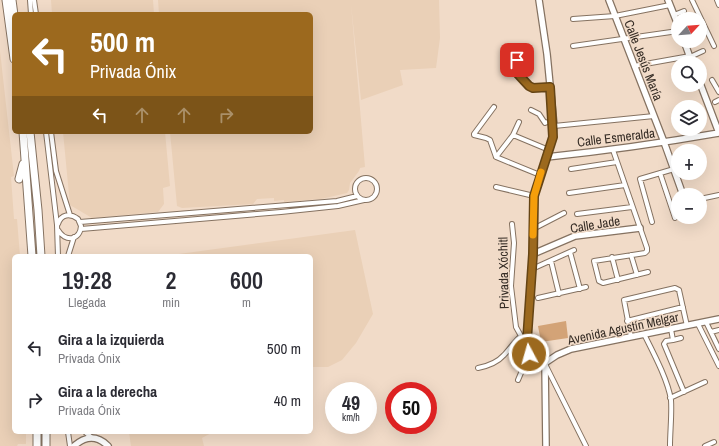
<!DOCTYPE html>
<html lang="es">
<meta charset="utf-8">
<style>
:root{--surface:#fff;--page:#f2f2f3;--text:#2b2b33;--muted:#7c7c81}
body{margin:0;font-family:"Archivo Narrow",sans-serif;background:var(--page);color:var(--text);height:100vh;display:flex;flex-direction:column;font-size:15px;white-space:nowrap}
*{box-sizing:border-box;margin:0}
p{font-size:13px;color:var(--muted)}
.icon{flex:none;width:22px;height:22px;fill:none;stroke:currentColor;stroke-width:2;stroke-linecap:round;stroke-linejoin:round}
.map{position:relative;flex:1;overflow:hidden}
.details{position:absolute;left:12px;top:254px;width:301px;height:180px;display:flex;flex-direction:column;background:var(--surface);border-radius:6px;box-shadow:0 4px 16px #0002}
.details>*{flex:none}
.guide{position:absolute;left:12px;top:12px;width:301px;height:122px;border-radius:6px;box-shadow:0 4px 16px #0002;background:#9c691e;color:#fff;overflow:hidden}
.needle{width:26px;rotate:64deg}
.controls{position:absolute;left:671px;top:12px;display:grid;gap:8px}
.controls a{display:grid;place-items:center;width:36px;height:36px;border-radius:50%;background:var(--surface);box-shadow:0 4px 16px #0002;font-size:20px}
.speed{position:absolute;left:325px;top:382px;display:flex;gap:8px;font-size:20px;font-weight:700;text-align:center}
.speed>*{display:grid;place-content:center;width:52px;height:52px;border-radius:50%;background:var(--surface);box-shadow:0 4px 16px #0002;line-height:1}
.speed small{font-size:10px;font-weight:400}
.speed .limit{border:6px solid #d22;background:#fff;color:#111}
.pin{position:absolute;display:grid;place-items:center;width:34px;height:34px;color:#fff;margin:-17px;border-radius:8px;box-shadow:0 2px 6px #0006}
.me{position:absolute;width:44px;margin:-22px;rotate:354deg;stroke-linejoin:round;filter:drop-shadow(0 0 3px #0008)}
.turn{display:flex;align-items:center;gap:14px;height:84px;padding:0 12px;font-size:18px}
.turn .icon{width:52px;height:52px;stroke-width:2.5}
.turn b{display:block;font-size:28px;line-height:34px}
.lanes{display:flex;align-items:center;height:38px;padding:0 12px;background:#0003;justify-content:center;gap:20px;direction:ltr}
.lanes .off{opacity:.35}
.eta{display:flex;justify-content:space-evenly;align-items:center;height:68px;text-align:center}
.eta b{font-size:24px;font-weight:600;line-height:28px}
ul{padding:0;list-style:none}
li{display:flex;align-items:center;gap:12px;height:52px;padding:0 12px}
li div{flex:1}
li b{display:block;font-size:15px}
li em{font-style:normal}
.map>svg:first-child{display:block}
.built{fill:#ead0b7}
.green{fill:#d3a377}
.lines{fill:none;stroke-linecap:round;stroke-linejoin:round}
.street-casing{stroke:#857261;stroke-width:6}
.secondary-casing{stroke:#857261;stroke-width:8}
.highway-casing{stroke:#857261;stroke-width:9}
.street{stroke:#fff;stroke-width:4}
.secondary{stroke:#fff;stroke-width:5.5}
.highway{stroke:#fff;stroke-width:7}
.route-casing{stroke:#654414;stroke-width:10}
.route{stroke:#9c691e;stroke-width:7}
.slow{stroke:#f59e0b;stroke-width:7}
.labels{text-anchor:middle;stroke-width:3;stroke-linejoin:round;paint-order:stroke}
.street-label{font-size:13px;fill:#352c25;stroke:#f1dbc8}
</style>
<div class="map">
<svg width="719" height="446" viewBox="0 0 719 446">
<rect width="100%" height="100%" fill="#f1dbc8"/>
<!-- built -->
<path class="built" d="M51,0H153L154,14H52Z
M158,0H439L440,38L436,68L400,70L403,85L361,100L351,4L365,167L360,168L359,171L350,183L349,190L347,193L321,199L284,202V200L274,201V198L257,199L253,204L182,208L177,206L170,132H311V14H159Z
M0,51L14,176L11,177L14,219H17L20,256H14V432H26V444H18L17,446H0Z
M63,132H165L170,186L163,188L164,204L158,212L92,218L70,205Z
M355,230L373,314L356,343L342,360L328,367H311V256H164Z
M129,432H213L202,438L204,446H131Z"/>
<!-- green -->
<path class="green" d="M566,321L568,338L541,342L538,326Z"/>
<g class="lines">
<defs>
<path id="street" d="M30,0L31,14
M34,0L36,14
M692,0L714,46
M717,0L719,5
M674,15L684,11
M573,19L615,16L670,5
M573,46L678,31
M517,50C517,66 515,78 531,87H550
M690,57L703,51
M634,66L690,56
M712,80L719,92
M715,102L719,100
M494,107L474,134V135L486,138L490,140L496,157L540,175
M531,110L539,114L545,123L553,120
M554,126L654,116
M46,132L57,225L58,256
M51,132L56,171L70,215
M513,135L549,150
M613,150L647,248V251L645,253L594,261L599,281L603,283L648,272
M496,157L513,135L519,122
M571,169L617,162
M660,173L675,218
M355 189a11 11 0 1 1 22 0a11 11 0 1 1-22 0Z
M496,187L534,196
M569,193L625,185
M700,199L719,195
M577,214L632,207
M80,222L337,201L357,196
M652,222L640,179L674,169
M512,224L514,243L511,286L516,327L521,336L527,339
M81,229L281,212L338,206L364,200
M533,229L564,213
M58,230C65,242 80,241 81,226L78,219C70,213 61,214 58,224
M570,252L580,289
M631,255L637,275
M68,256L74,237
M612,257L618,280
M551,261L559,294
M532,269L574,250
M538,298L586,287
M627,321L683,307
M706,322L719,349
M698,324L719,366
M671,329L673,340L666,341L664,344L684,392
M711,332L719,330
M644,334C653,352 668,380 671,400C672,415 670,431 670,446
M631,337L624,300L675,288L679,290L687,326
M673,340L681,338
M545,364L586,446
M478,368C488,366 497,363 504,355C510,349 514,342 521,336
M518,380L529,354
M670,398L705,382
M68,432L70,446
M85,432L91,437
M705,446L714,442"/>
<path id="secondary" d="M539,0L547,54L554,126L553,137L534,196L533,254L527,339L529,354L533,358L545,363
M609,0L664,142L683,195
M668,0L678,25
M684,41L692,63
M700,83L719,133
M547,157C605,151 662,143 719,133
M533,254L575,236L640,228
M545,363L557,355L571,349L719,319
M545,363L546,446
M74,446C85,436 97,435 108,446"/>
<path id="highway" d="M6,0L14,59
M12,0L14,15
M23,132L32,256
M30,132L38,210L41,256
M19,179L23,164
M37,432V446
M46,432V446"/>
</defs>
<!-- street casing -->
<use href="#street" class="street-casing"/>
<!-- secondary casing -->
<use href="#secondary" class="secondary-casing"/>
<!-- highway casing -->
<use href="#highway" class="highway-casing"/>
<!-- street -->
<use href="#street" class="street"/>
<!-- secondary -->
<use href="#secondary" class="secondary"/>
<!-- highway -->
<use href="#highway" class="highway"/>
</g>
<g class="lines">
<defs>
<path id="route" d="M517,60V73L529,86L533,88L550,87L553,137L534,196L533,254L527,340L529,354"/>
</defs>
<!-- route casing -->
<use href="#route" class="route-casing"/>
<!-- route -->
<use href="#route" class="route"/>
<!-- slow -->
<path class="slow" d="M533,235L534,196L541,172"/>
</g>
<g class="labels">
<!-- street labels -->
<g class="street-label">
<text transform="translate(644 60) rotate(69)" y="5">Calle Jesús María</text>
<text transform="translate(616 137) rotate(-7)" y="5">Calle Esmeralda</text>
<text transform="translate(595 224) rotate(-9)" y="5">Calle Jade</text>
<text transform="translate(503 273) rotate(-91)" y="5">Privada Xóchitl</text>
<text transform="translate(623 328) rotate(-12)" y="5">Avenida Agustín Melgar</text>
</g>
</g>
</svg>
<div class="controls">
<a><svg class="needle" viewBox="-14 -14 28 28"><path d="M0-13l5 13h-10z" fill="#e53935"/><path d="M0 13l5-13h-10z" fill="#7c7c81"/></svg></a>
<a><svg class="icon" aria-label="search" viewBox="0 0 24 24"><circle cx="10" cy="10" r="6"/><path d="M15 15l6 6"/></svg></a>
<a><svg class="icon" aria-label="layers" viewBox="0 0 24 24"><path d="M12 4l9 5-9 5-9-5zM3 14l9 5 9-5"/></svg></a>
<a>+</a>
<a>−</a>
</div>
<div class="speed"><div>49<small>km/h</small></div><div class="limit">50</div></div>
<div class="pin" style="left:517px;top:60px;background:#d93025"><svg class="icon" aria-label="arrive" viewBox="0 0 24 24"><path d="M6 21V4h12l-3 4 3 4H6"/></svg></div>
<svg class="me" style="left:529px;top:354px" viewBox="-20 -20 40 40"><circle r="17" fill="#9c691e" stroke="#fff" stroke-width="3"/><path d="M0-11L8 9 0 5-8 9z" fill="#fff"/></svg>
<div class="guide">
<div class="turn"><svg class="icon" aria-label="left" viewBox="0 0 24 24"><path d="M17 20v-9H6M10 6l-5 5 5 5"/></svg><div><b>500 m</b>Privada Ónix</div></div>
<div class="lanes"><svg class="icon" aria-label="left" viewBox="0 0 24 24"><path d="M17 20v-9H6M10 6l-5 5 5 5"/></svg><svg class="icon off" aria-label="ahead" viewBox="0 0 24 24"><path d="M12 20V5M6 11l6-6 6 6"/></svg><svg class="icon off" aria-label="ahead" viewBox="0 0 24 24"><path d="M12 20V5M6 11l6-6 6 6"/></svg><svg class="icon off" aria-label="right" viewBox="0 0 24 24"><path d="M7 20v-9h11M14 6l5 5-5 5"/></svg></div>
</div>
<section class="details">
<div class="eta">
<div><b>19:28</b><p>Llegada</p></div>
<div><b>2</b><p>min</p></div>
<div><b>600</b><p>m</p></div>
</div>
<ul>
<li><svg class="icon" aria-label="left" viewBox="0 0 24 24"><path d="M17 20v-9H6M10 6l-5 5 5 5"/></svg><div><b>Gira a la izquierda</b><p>Privada Ónix</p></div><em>500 m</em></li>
<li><svg class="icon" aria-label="right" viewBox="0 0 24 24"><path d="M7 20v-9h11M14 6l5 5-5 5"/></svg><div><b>Gira a la derecha</b><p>Privada Ónix</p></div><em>40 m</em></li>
</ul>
</section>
</div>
